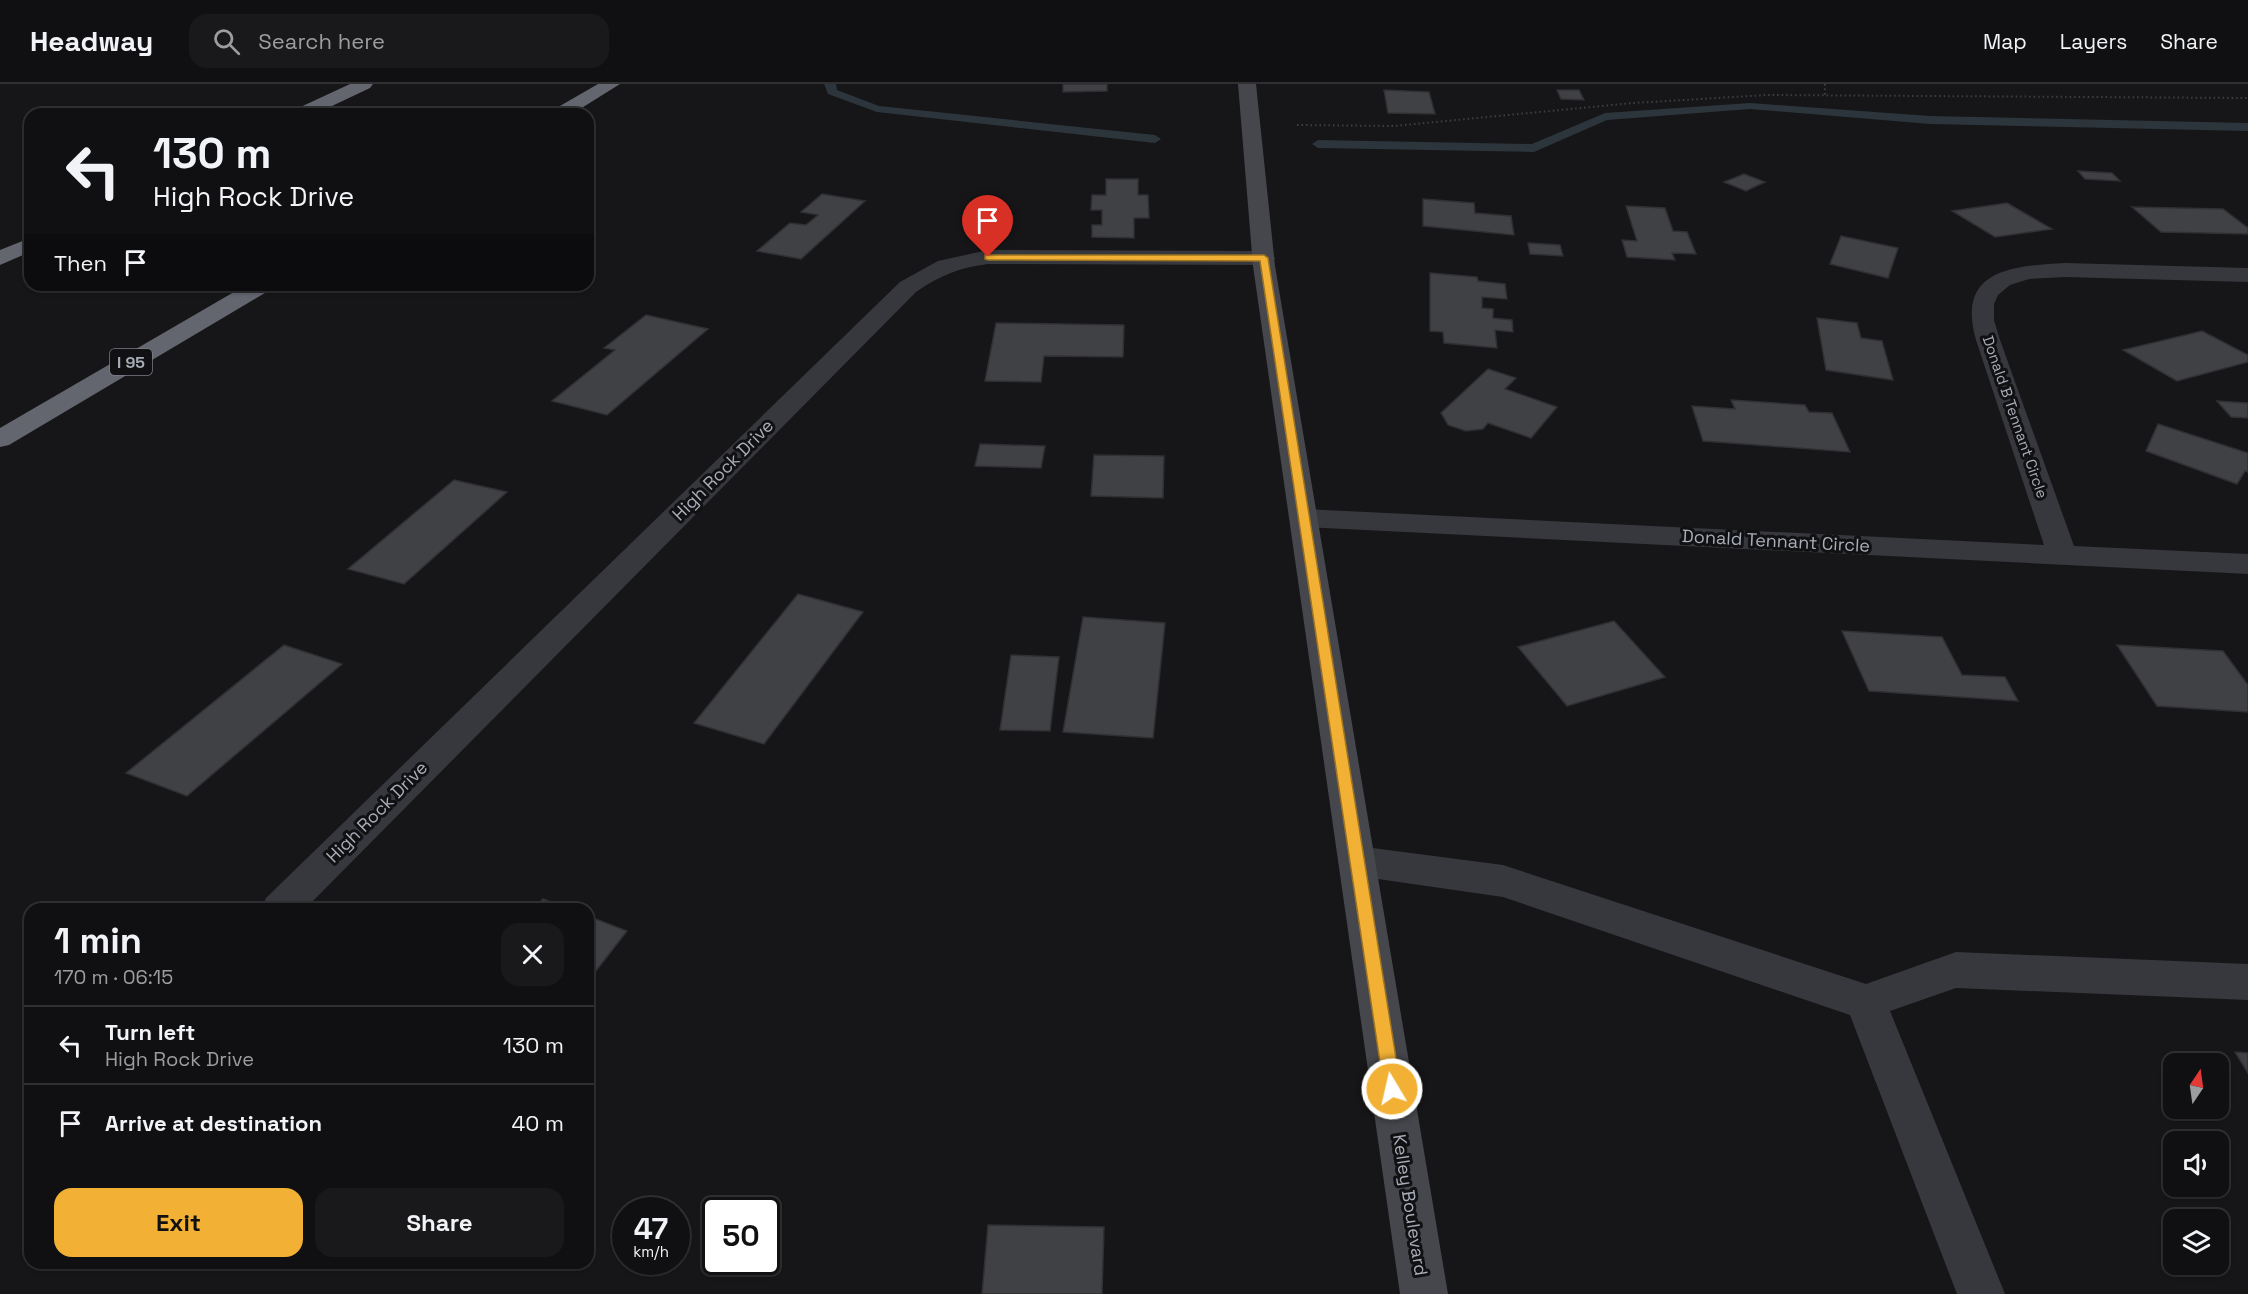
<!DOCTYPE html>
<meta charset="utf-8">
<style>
:root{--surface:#101012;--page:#19191b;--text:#f1f3f6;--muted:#9c9d9f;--line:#303032;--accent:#f2b134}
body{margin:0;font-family:"Space Grotesk",sans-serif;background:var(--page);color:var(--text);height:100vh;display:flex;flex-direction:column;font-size:22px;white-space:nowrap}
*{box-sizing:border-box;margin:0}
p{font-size:20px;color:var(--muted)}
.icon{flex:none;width:33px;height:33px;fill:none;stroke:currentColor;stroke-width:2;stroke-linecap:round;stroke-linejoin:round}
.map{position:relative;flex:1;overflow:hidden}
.side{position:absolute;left:24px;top:819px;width:570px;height:366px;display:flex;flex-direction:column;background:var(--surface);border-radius:18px;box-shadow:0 2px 4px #0004,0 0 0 2px var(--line)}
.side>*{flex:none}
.top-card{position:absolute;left:24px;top:24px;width:570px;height:183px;border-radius:18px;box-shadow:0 2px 4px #0004,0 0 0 2px var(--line);background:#101012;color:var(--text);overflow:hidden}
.needle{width:39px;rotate:13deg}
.fabs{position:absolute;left:2163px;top:969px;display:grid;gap:12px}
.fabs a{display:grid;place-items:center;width:66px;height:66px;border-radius:12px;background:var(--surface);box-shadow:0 2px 4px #0004,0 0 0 2px var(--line);font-size:30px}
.speed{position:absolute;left:612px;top:1113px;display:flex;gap:12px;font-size:30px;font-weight:700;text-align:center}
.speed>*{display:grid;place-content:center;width:78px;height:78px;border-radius:50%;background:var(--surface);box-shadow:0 2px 4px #0004,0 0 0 2px var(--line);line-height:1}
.speed small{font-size:15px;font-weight:400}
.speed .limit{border:3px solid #111;border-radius:9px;background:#fff;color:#111}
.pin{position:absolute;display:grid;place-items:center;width:51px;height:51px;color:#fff;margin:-62px -26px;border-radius:50% 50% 50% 0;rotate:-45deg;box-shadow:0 0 6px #0007}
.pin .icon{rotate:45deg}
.me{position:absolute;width:66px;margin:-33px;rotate:351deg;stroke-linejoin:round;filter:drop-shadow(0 0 4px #0008)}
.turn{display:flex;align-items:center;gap:21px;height:126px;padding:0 30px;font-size:27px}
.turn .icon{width:78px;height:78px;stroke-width:2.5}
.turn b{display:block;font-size:42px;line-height:51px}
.then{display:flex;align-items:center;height:57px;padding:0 30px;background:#0003;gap:12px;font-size:22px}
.round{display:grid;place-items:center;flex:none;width:63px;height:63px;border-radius:18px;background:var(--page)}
.overview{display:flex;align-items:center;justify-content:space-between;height:102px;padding:0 30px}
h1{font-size:36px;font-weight:800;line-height:45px}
.cta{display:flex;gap:12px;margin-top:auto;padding:12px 30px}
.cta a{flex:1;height:69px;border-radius:18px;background:var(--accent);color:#111;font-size:24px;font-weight:800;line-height:69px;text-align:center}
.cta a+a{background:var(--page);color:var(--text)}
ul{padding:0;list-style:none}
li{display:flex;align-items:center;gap:18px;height:78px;padding:0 30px;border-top:2px solid var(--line)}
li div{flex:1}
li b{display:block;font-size:22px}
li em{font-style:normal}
header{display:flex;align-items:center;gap:36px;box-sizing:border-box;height:84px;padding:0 30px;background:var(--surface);border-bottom:2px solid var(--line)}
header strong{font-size:28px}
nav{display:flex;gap:33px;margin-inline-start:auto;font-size:21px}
.search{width:420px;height:54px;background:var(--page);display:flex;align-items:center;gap:15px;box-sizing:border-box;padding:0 21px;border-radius:18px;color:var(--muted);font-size:22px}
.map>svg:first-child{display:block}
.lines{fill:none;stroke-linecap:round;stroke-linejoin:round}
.stream{fill:#2c353c;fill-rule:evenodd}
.building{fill:#404145;stroke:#303034;stroke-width:1.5}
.path{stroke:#3d3f44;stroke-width:2;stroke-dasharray:1.5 3;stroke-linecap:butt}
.service{fill:#37383d;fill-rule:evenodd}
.minor{fill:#37383d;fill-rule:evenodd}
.secondary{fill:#45474d;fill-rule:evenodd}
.motorway{fill:#63666e;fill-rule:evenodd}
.route{fill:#f2b134;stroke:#9d7322;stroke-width:1.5}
.labels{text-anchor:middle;stroke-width:6;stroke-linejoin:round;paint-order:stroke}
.far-street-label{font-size:15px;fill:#a8adb8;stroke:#111113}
.shield{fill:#111113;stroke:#7b7e86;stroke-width:1.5}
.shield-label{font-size:16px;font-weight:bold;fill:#a8adb8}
.street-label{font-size:18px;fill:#a8adb8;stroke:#111113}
</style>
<header>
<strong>Headway</strong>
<div class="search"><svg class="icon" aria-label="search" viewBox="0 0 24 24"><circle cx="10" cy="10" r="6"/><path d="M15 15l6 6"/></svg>Search here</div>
<nav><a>Map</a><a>Layers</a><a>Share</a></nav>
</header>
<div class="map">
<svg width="2248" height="1210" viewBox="0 0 2248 1210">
<rect width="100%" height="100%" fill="#161618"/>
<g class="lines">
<!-- stream -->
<path class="stream" d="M824,0H836L837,6L879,22L1155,51L1161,55L1155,59L877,28L828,10Z
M1750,19L1930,32L2248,39V47L1930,40L1750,25L1607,36L1534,68L1318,64L1312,60L1318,56L1532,60L1605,29Z"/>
</g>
<!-- building -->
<path class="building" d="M1063,0H1107V7L1063,8Z
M1384,6L1429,8L1435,30L1388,29Z
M1557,6H1579L1584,16L1561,15Z
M2078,87L2112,89L2120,97L2085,95Z
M1744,90L1765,98L1746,107L1724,98Z
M1106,95H1138V111H1148L1149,134H1134V154L1092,153V141H1102V126H1091L1092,111H1106Z
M822,110L865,117L801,175L757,167L790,139L806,141L818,131L801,128Z
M1423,115L1474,119L1475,129L1511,132L1514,151L1423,142Z
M2007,119L2052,145L1995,153L1952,127Z
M1626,122L1665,124L1673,147L1687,148L1696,170L1672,169L1675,176L1627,173L1622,156L1637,157Z
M2132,123L2223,125L2248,144V150L2161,148Z
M1841,152L1898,164L1888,194L1830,180Z
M1528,159L1560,161L1563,172L1530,170Z
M1430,189L1477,193L1478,197L1505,200L1507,215L1482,213V224L1493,225V234L1512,236L1513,248L1495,246L1497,264L1444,259L1443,248L1430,247Z
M646,231L708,245L607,331L552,317L615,266L604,264Z
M1817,234L1857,239L1861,254L1882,257L1893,296L1826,286Z
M996,239L1124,241L1123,273L1044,272L1041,298L985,297Z
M2202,247L2248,271V278L2177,297L2123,266Z
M1488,285L1516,294L1505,305L1557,323L1531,354L1488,339L1483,345L1466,347L1448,341L1441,329Z
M1731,316L1805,321L1809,328L1832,329L1850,368L1703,357L1692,322L1735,325Z
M2217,317L2248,319V334L2231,333Z
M2158,340L2248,369V388L2245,387L2237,400L2146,367Z
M980,360L1045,362L1041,384L975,382Z
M1094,371L1164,372L1163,414L1091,412Z
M454,396L507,408L404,500L348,485Z
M798,510L863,528L764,660L694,639Z
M1083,533L1165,539L1153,654L1063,648Z
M1614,537L1665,593L1567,622L1518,563Z
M1842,547L1942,553L1962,591L2005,593L2018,617L1869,607Z
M284,561L342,580L187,712L126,689Z
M2117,561L2223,567L2248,601V628L2157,622Z
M1011,571L1059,573L1050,647L1000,646Z
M543,815L569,825H534Z
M588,832L627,847L588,897Z
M2235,968L2248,969V989Z
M988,1141L1104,1143L1102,1210H982Z"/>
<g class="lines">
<!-- path -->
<path class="path" d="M1825,0V11
M1297,41L1394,42L1633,19L1767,11L2248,14"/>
<!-- service -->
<path class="service" d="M1357,762L1503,781L1866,900L1956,868L2248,880V916L1956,904L1890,927L2005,1210H1957L1850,931L1503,813L1357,792L1344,788L1338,777L1344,766Z"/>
<!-- minor -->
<path class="minor" d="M988,166L1264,167L1272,169L1275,174L1272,179L1264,181L988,180C960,183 939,192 916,208L305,825H261L266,814L900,198L938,177Z
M2065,179L2248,184V198L2065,193L2029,195L2010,201L1998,211L1994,220V236L2000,256L2074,462L2248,470V490L1304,443L1294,440L1290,434L1294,428L1304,425L2044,461L1976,256C1956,186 2011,182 2065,179Z"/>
<!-- secondary -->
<path class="secondary" d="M1238,0H1256L1275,182L1448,1210H1400L1253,182Z"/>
<!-- motorway -->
<path class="motorway" d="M350,0H373L370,4L315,30H291L294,26Z
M598,0H620L572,30H550L553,26Z
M30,154V168L0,181V166Z
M246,201H273L270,206L9,361L0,363V344Z"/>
</g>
<!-- route -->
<path class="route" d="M985,171H1264L1268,174L1401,1005L1399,1011L1392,1014L1386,1011L1384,1005L1260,177L988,176L985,175Z"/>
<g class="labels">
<!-- far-street labels -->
<g class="far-street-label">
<text transform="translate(2015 333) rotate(71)" y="5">Donald B Tennant Circle</text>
</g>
<!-- shield labels -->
<rect class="shield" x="110" y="265" width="42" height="26" rx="4.5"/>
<g class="shield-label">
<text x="131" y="284">I 95</text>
</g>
<!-- street labels -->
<g class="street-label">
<text transform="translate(723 386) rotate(-45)" y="6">High Rock Drive</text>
<text transform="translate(1776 457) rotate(3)" y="6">Donald Tennant Circle</text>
<text transform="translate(377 728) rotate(-45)" y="6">High Rock Drive</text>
<text transform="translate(1410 1121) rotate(81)" y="6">Kelley Boulevard</text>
</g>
</g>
</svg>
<div class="fabs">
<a><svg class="needle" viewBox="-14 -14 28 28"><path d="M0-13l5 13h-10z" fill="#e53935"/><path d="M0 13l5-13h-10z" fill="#9c9d9f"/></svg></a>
<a><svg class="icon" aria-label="sound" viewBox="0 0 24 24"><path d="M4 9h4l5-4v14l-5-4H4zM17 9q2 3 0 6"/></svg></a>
<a><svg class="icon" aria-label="layers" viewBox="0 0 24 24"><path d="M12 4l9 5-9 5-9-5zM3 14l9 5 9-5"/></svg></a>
</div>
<div class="speed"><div>47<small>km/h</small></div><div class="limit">50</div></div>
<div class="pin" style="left:988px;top:173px;background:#d93025"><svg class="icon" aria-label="arrive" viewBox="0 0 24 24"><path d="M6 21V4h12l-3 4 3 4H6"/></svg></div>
<svg class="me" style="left:1392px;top:1005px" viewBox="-20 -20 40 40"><circle r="17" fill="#f2b134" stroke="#fff" stroke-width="3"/><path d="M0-11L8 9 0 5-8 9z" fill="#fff"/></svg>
<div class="top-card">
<div class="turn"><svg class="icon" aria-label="left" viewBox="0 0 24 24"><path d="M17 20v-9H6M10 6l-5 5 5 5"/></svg><div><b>130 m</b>High Rock Drive</div></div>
<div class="then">Then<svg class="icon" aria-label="arrive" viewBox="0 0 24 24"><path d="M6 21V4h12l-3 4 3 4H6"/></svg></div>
</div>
<section class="side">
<div class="overview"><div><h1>1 min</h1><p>170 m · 06:15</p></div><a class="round"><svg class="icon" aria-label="close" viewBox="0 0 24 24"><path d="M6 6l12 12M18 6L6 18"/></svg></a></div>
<ul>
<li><svg class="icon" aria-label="left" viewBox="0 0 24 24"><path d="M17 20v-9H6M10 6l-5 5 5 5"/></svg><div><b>Turn left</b><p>High Rock Drive</p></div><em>130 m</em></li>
<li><svg class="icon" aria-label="arrive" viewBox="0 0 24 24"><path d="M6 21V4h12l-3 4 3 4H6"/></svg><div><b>Arrive at destination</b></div><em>40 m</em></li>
</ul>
<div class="cta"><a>Exit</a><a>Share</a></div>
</section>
</div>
